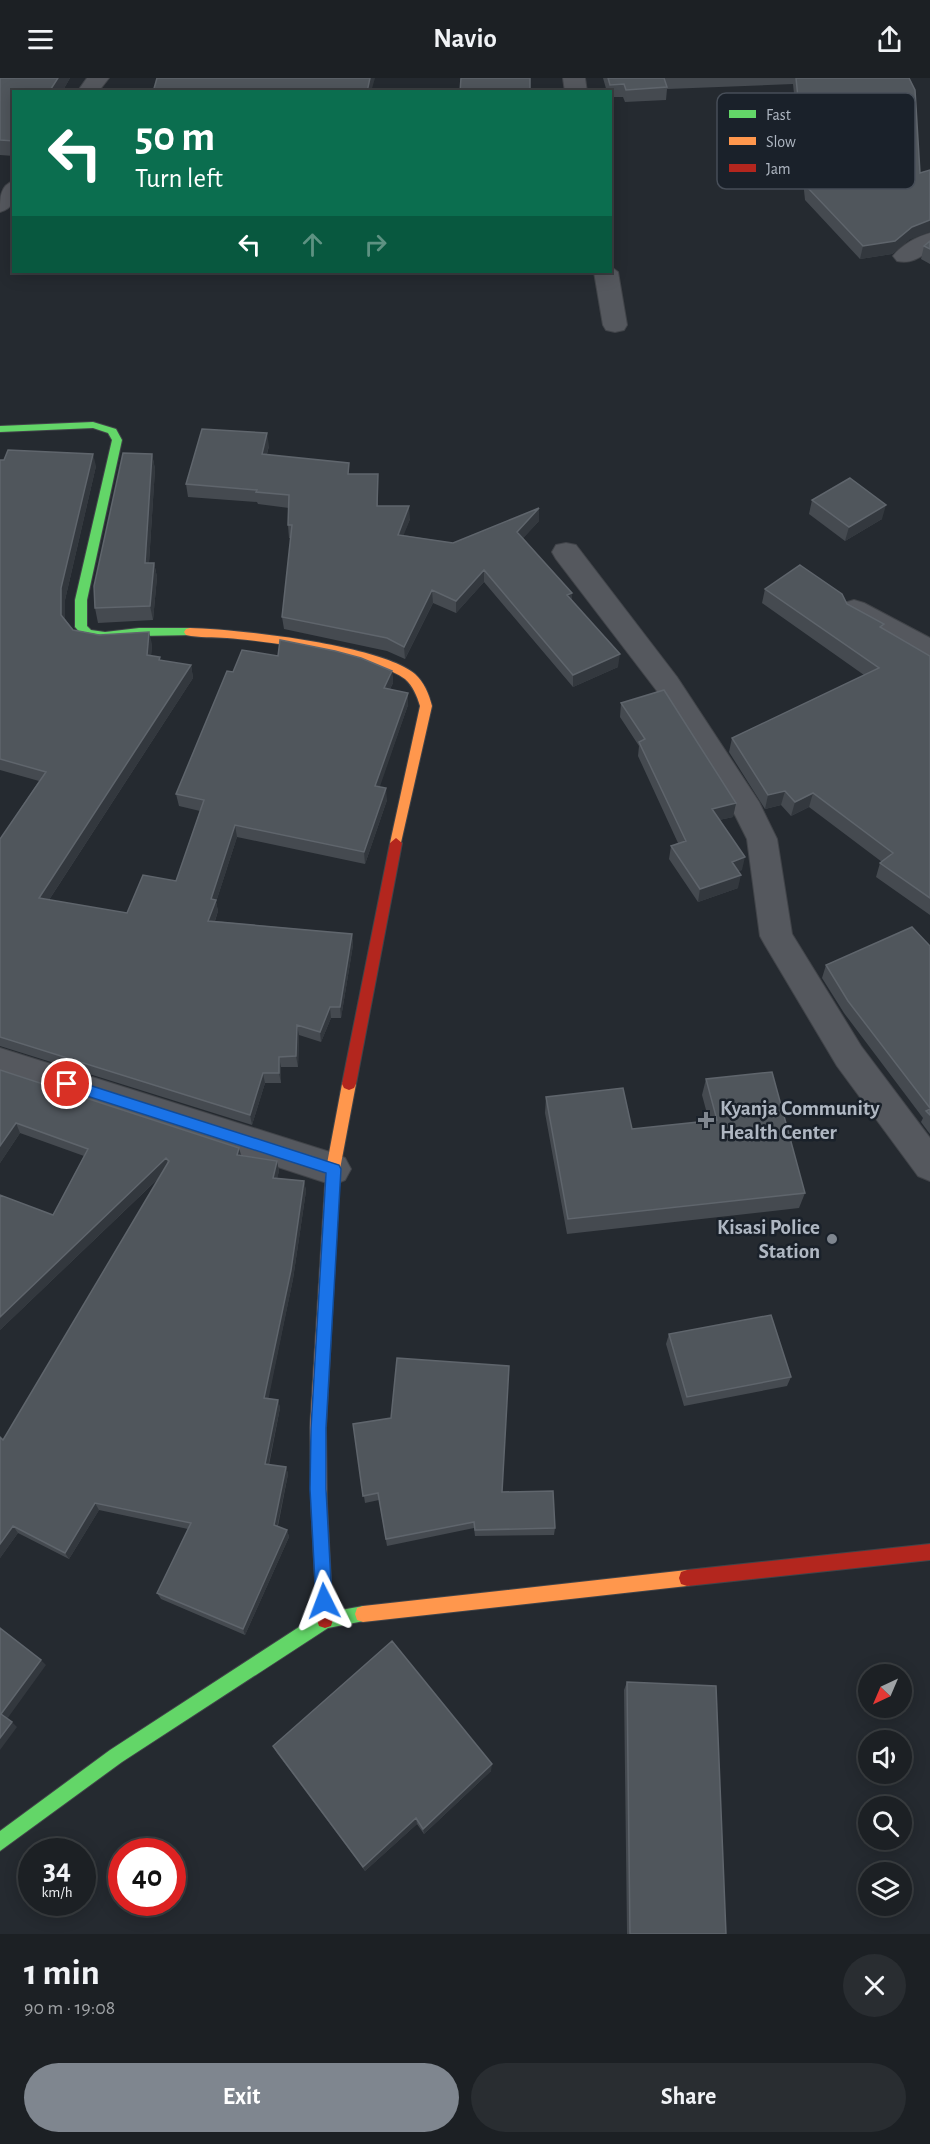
<!DOCTYPE html>
<meta charset="utf-8">
<style>
:root{--surface:#1c2024;--page:#292d31;--text:#f1f3f6;--muted:#a0a3a6;--line:#3a3e41;--accent:#7f868f}
body{margin:0;font-family:"Alegreya Sans",sans-serif;background:var(--page);color:var(--text);height:100vh;display:flex;flex-direction:column;font-size:22px;white-space:nowrap}
*{box-sizing:border-box;margin:0}
p{font-size:20px;color:var(--muted)}
.icon{flex:none;width:33px;height:33px;fill:none;stroke:currentColor;stroke-width:2;stroke-linecap:round;stroke-linejoin:round}
.map{position:relative;height:1856px;overflow:hidden}
.drawer{display:flex;flex-direction:column;background:var(--surface);flex:1}
.drawer>*{flex:none}
.banner{position:absolute;left:12px;top:12px;width:600px;height:183px;border-radius:0px;box-shadow:0 3px 15px #0003,0 0 0 2px var(--line);background:#0b6e4f;color:#fff;overflow:hidden}
.needle{width:39px;rotate:224deg}
.tools{position:absolute;left:858px;top:1586px;display:grid;gap:12px}
.tools a{display:grid;place-items:center;width:54px;height:54px;border-radius:50%;background:var(--surface);box-shadow:0 3px 15px #0003,0 0 0 2px var(--line);font-size:30px}
.speed{position:absolute;left:18px;top:1760px;display:flex;gap:12px;font-size:30px;font-weight:700;text-align:center}
.speed>*{display:grid;place-content:center;width:78px;height:78px;border-radius:50%;background:var(--surface);box-shadow:0 3px 15px #0003,0 0 0 2px var(--line);line-height:1}
.speed small{font-size:15px;font-weight:400}
.speed .limit{border:9px solid #d22;background:#fff;color:#111}
.pin{position:absolute;display:grid;place-items:center;width:51px;height:51px;color:#fff;margin:-26px;border:3px solid #fff;border-radius:50%;box-shadow:0 2px 6px #0007}
.me{position:absolute;width:66px;margin:-33px;rotate:357deg;stroke-linejoin:round;filter:drop-shadow(0 0 4px #0008)}
.turn{display:flex;align-items:center;gap:21px;height:126px;padding:0 24px;font-size:27px}
.turn .icon{width:78px;height:78px;stroke-width:2.5}
.turn b{display:block;font-size:42px;line-height:51px}
.lanes{display:flex;align-items:center;height:57px;padding:0 24px;background:#0003;justify-content:center;gap:30px;direction:ltr}
.lanes .off{opacity:.35}
.round{display:grid;place-items:center;flex:none;width:63px;height:63px;border-radius:32px;background:var(--page)}
.overview{display:flex;align-items:center;justify-content:space-between;height:102px;padding:0 24px}
h1{font-size:36px;font-weight:700;line-height:45px}
.primary-button{display:flex;gap:12px;margin-top:auto;padding:12px 24px}
.primary-button a{flex:1;height:69px;border-radius:36px;background:var(--accent);color:#fff;font-size:24px;font-weight:700;line-height:69px;text-align:center}
.primary-button a+a{background:var(--page);color:var(--text)}
header{display:flex;justify-content:space-between;align-items:center;height:78px;padding:0 24px;background:var(--surface);font-size:27px;font-weight:700}
.map>svg:first-child{display:block}
.lines{fill:none;stroke-linecap:round;stroke-linejoin:round}
.street-casing{stroke:#414449;stroke-width:2}
.fast-casing{stroke:#414449;stroke-width:2}
.slow-casing{stroke:#414449;stroke-width:2}
.jam-casing{stroke:#414449;stroke-width:2}
.street{fill:#55585e;fill-rule:evenodd}
.fast{fill:#63d668;fill-rule:evenodd}
.slow{fill:#ff974d;fill-rule:evenodd}
.jam{fill:#b3261e;fill-rule:evenodd}
.wall{fill:#454a50}
.shaded-wall{fill:#33383e}
.building{fill:#50565c;stroke:#5f656c;stroke-width:1.5}
.route{fill:#1a73e8;stroke:#114b97;stroke-width:1.5}
.poi-dot{fill:#7f868f;stroke:#1a212a;stroke-width:2}
.labels{text-anchor:middle;stroke-width:5;stroke-linejoin:round;paint-order:stroke}
.poi-label{font-size:21px;font-weight:bold;fill:#afb7c2;stroke:#1a212a;text-anchor:start}
.key{fill:#1a212a;stroke:#474e58;stroke-width:1.5}
.key-label{font-size:16px;fill:#afb7c2}
</style>
<header><svg class="icon" aria-label="menu" viewBox="0 0 24 24"><path d="M4 6h16M4 12h16M4 18h16"/></svg>Navio<svg class="icon" aria-label="share" viewBox="0 0 24 24"><path d="M12 15V3M7 8l5-5 5 5M5 13v7h14v-7"/></svg></header>
<div class="map">
<svg width="930" height="1856" viewBox="0 0 930 1856">
<rect width="100%" height="100%" fill="#252a30"/>
<g class="lines">
<defs>
<path id="street" d="M87,0H109L98,14H77Z
M563,0H585L587,14H565Z
M14,103C14,118 16,130 0,134C0,120 0,107 14,103Z
M930,155V172C919,180 911,186 897,183L893,178C901,167 918,158 930,155Z
M610,188L618,194L627,247L624,252L615,254L606,252L603,247L594,194H610Z
M566,465L576,467L677,599L759,724L777,761L792,856L861,968L930,1060V1103L918,1098L837,988L765,867L760,858L747,761L735,737L657,613L556,481L552,474L556,467Z
M854,522L864,525L930,560V583L920,580L844,539L840,532L844,525Z
M0,970L333,1075L345,1080L351,1091L345,1102L333,1107L0,998Z"/>
<path id="fast" d="M93,344L116,351L122,362L87,522V548L91,552L105,554L139,550H190L196,554L194,557L139,558L105,562L84,559L75,549V522L112,362L108,355L93,350L0,354V348Z
M363,1528L369,1530L371,1536L369,1542L328,1550L122,1684L0,1773V1753L110,1672L319,1536Z"/>
<path id="slow" d="M190,550C237,551 381,567 415,596C424,604 429,616 432,628L400,769L396,770L390,765L420,628C417,618 413,608 405,601C375,578 267,563 227,560C214,559 199,560 186,557L184,554L186,551Z
M349,1000L354,1002L356,1006L340,1091L326,1350L327,1425L325,1431L319,1433L313,1431L311,1425L310,1350L326,1091L342,1006L344,1002Z
M687,1492L693,1494L695,1500L693,1506L687,1508L363,1544L357,1542L355,1536L357,1530L363,1528Z"/>
<path id="jam" d="M396,760L402,765L356,1006L354,1010L349,1012L344,1010L342,1006L390,765Z
M319,1417L325,1419L327,1425L333,1542L331,1548L325,1550L319,1548L317,1542L311,1425L313,1419Z
M930,1466V1482L687,1508L681,1506L679,1500L681,1494L687,1492Z"/>
</defs>
<!-- street casing -->
<use href="#street" class="street-casing"/>
<!-- fast casing -->
<use href="#fast" class="fast-casing"/>
<!-- slow casing -->
<use href="#slow" class="slow-casing"/>
<!-- jam casing -->
<use href="#jam" class="jam-casing"/>
<!-- street -->
<use href="#street" class="street"/>
<!-- fast -->
<use href="#fast" class="fast"/>
<!-- slow -->
<use href="#slow" class="slow"/>
<!-- jam -->
<use href="#jam" class="jam"/>
</g>
<!-- wall -->
<path class="wall" d="M0,0H70L62,14H14V78L0,77Z
M603,0H909V162L892,176L860,181L805,122L793,6L667,11L666,22L625,24L623,19H610V14H607Z
M930,163V186L921,181L924,168Z
M269,368L267,376L350,396H378V428L410,441L403,457L453,465L539,443L523,460L572,515V522L618,589L573,609L484,504L456,535L433,525L405,581L387,573L284,551L282,539L291,460H289L288,447L289,430L258,426L257,424L188,419L186,406Z
M152,376L155,391L149,485H154L157,499L153,542L98,545L95,530Z
M0,382L96,388L65,522V541L73,552L152,566L151,578L161,583L191,587L193,600L49,822L127,835L176,803L200,733L179,728L176,716L233,594L278,578L392,593L393,605L390,611L408,627L379,709L387,722L365,786L237,759L216,824L218,833L215,843L352,856L353,867L341,940H331L321,964L299,957L298,989H281V1005H265L252,1047L0,968V761L39,703L0,692Z
M812,422L882,441L845,463L809,436Z
M765,511L847,526L883,551L930,578V837L876,799L880,785L882,784L809,729L791,738L781,727L765,731L729,674L732,660L864,597L762,525Z
M621,625L736,725L733,739L719,742L742,792L738,793V810L698,824L669,781L671,768L678,765L638,678L639,668L620,639Z
M930,868V1056L921,1044L923,1040L844,935L822,900L826,887Z
M0,992L241,1078L277,1083L279,1093L277,1100L304,1103L306,1113L293,1201L268,1320L278,1322L280,1330L269,1387L286,1389L288,1396L278,1448L287,1452L289,1459L245,1557L161,1521L157,1515L188,1451L99,1432L69,1481L18,1455L0,1480L3,1362L161,1098L0,1252L53,1137L84,1078L20,1055L0,1085Z
M706,1001L805,1115L799,1130L567,1156L545,1035L546,1019L632,1051L709,1043L702,1017Z
M669,1256L791,1299L787,1308L684,1328L666,1266Z
M353,1346L502,1414L555,1450L554,1457L475,1458L474,1450L387,1468L379,1422L365,1425Z
M627,1604L726,1856H627L624,1612Z
M273,1668L491,1693L424,1756L417,1746L365,1793L277,1675Z"/>
<!-- shaded-wall -->
<path class="shaded-wall" d="M58,0H70L62,14H49Z
M370,0H375L371,14H367Z
M930,142V154L909,162L892,176L860,181L863,168Z
M267,355L269,368L263,388L262,376Z
M93,376L96,388L65,522V549L61,537V510Z
M152,376L155,391L148,499L145,485Z
M886,427L882,441L845,463L849,449Z
M409,428L410,441L399,469L398,457Z
M539,430V443L517,467V454Z
M154,485L157,499L153,542L150,528Z
M484,492V504L456,535V523Z
M432,512L433,525L405,581L404,569Z
M572,515V527L567,517Z
M149,554L152,566L150,590L147,577Z
M620,576L618,589L573,609V597Z
M191,587L193,600L43,831L39,820Z
M392,593L393,605L384,622V610Z
M408,615V627L376,720L375,708Z
M386,710L387,722L365,786L364,774Z
M785,713L781,727L765,731L768,717Z
M813,715L809,729L791,738L795,724Z
M736,725L733,739L709,744L712,731Z
M235,747L237,759L216,824L218,833L211,854L208,843L211,821Z
M745,779L742,792L729,797L732,784Z
M741,797L738,810L698,824L700,811Z
M352,856L353,867L341,940L340,929Z
M330,929L331,940L321,964L320,954Z
M297,947L299,957L298,989L296,978Z
M279,979L281,989V1005L279,995Z
M263,995L265,1005L252,1047L250,1037Z
M16,1045L20,1055L0,1085V1068Z
M239,1070L242,1080L237,1077Z
M166,1080L169,1090L0,1252V1239Z
M277,1083L279,1093L275,1110L273,1100Z
M304,1103L306,1113L293,1201L267,1328L264,1320Z
M278,1322L280,1330L267,1393L265,1386Z
M286,1389L288,1396L276,1454L274,1447Z
M95,1425L99,1432L69,1481L65,1475Z
M13,1448L18,1455L0,1480V1466Z
M287,1452L289,1459L245,1557L243,1551Z
M41,1582L46,1587L7,1641L1,1636Z
M12,1644L17,1649L0,1672V1660Z
M492,1686L491,1693L424,1756L423,1751Z
M416,1740L417,1746L365,1793L363,1789Z"/>
<!-- building -->
<path class="building" d="M0,0H58L49,14H14V63L0,62Z
M157,0H370L367,14H153Z
M461,0H530V14H460Z
M608,0H664L667,9L626,12L624,6L610,7Z
M796,0H909L915,12L920,95L930,92V142L912,149L895,163L863,168L807,109Z
M930,163V171L924,168Z
M202,351L267,355L262,376L349,385L348,396H378L377,428H409L398,457L453,465L539,430L517,454L572,515L567,517L620,576L573,597L484,492L456,523L432,512L404,569L387,560L282,539L292,447H288L289,417L256,414L257,412L186,406Z
M8,372L93,376L61,510V537L73,552L99,557L149,554L147,577L160,579L159,582L191,587L39,820L127,835L143,797L176,803L204,722L176,716L227,593L233,594L242,572L278,578L280,562L335,573L361,580L392,593L384,610L408,615L375,708L386,710L364,774L235,747L211,821L216,822L208,843L352,856L340,929H330L320,954L297,947L296,978L279,979V995H263L250,1037L0,959V761L46,694L0,681V382H4Z
M123,375L152,376L145,485H154L150,528L95,530L94,508Z
M850,400L886,427L849,449L812,422Z
M800,487L842,516L847,526L884,546L880,549L930,578V820L880,785L893,775L813,715L795,724L785,713L768,717L732,660L879,590L765,511Z
M664,612L736,725L712,731L745,779L732,784L741,797L700,811L671,768L686,763L639,664L645,661L621,625Z
M912,849L930,868V1030L848,923L826,887Z
M0,992L239,1070L237,1077L277,1083L273,1100L304,1103L291,1192L264,1320L278,1322L265,1386L286,1389L274,1447L287,1452L243,1551L157,1515L191,1445L95,1425L65,1475L13,1448L0,1466V1359L3,1362L169,1083L166,1080L0,1239V1117L53,1137L88,1071L16,1045L0,1068Z
M772,994L805,1115L568,1141L546,1019L623,1010L632,1051L717,1042L706,1001Z
M930,1031V1037L926,1033Z
M771,1237L791,1299L687,1319L669,1256Z
M397,1280L509,1288L502,1414L553,1413L555,1450L475,1452L474,1444L386,1461L378,1415L363,1418L353,1346L391,1340Z
M0,1550L41,1582L1,1636L12,1644L0,1660Z
M392,1563L492,1686L423,1751L416,1740L363,1789L273,1668Z
M627,1604L716,1608L726,1856H630Z"/>
<!-- route -->
<path class="route" d="M67,1000L339,1087L341,1091L326,1350V1411L332,1523L330,1529L324,1532L318,1529L316,1523L310,1411L311,1350L326,1095L62,1010L60,1006L62,1001Z"/>
<!-- markers -->
<g class="poi-dot">
<path d="M703 1033h6v6h6v6h-6v6h-6v-6h-6v-6h6z"/>
<circle cx="832" cy="1161" r="6"/>
</g>
<g class="labels">
<!-- poi labels -->
<g class="poi-label">
<text x="720" y="1037">Kyanja Community<tspan x="720" dy="24">Health Center</tspan></text>
<text x="820" y="1156" text-anchor="end">Kisasi Police<tspan x="820" dy="24">Station</tspan></text>
</g>
</g>
<!-- legend -->
<rect x="717" y="15" width="198" height="96" rx="9" class="key"/>
<rect x="729" y="32" width="27" height="8" fill="#63d668"/>
<rect x="729" y="59" width="27" height="8" fill="#ff974d"/>
<rect x="729" y="86" width="27" height="8" fill="#b3261e"/>
<g class="key-label">
<text x="766" y="42">Fast</text>
<text x="766" y="69">Slow</text>
<text x="766" y="96">Jam</text>
</g>
</svg>
<div class="tools">
<a><svg class="needle" viewBox="-14 -14 28 28"><path d="M0-13l5 13h-10z" fill="#e53935"/><path d="M0 13l5-13h-10z" fill="#a0a3a6"/></svg></a>
<a><svg class="icon" aria-label="sound" viewBox="0 0 24 24"><path d="M4 9h4l5-4v14l-5-4H4zM17 9q2 3 0 6"/></svg></a>
<a><svg class="icon" aria-label="search" viewBox="0 0 24 24"><circle cx="10" cy="10" r="6"/><path d="M15 15l6 6"/></svg></a>
<a><svg class="icon" aria-label="layers" viewBox="0 0 24 24"><path d="M12 4l9 5-9 5-9-5zM3 14l9 5 9-5"/></svg></a>
</div>
<div class="speed"><div>34<small>km/h</small></div><div class="limit">40</div></div>
<div class="pin" style="left:67px;top:1006px;background:#d93025"><svg class="icon" aria-label="arrive" viewBox="0 0 24 24"><path d="M6 21V4h12l-3 4 3 4H6"/></svg></div>
<svg class="me" style="left:324px;top:1523px" viewBox="-20 -20 40 40"><path d="M0-17L14 15 0 8-14 15z" fill="#1a73e8" stroke="#fff" stroke-width="4"/></svg>
<div class="banner">
<div class="turn"><svg class="icon" aria-label="left" viewBox="0 0 24 24"><path d="M17 20v-9H6M10 6l-5 5 5 5"/></svg><div><b>50 m</b>Turn left</div></div>
<div class="lanes"><svg class="icon" aria-label="left" viewBox="0 0 24 24"><path d="M17 20v-9H6M10 6l-5 5 5 5"/></svg><svg class="icon off" aria-label="ahead" viewBox="0 0 24 24"><path d="M12 20V5M6 11l6-6 6 6"/></svg><svg class="icon off" aria-label="right" viewBox="0 0 24 24"><path d="M7 20v-9h11M14 6l5 5-5 5"/></svg></div>
</div>
</div>
<section class="drawer">
<div class="overview"><div><h1>1 min</h1><p>90 m · 19:08</p></div><a class="round"><svg class="icon" aria-label="close" viewBox="0 0 24 24"><path d="M6 6l12 12M18 6L6 18"/></svg></a></div>
<div class="primary-button"><a>Exit</a><a>Share</a></div>
</section>
